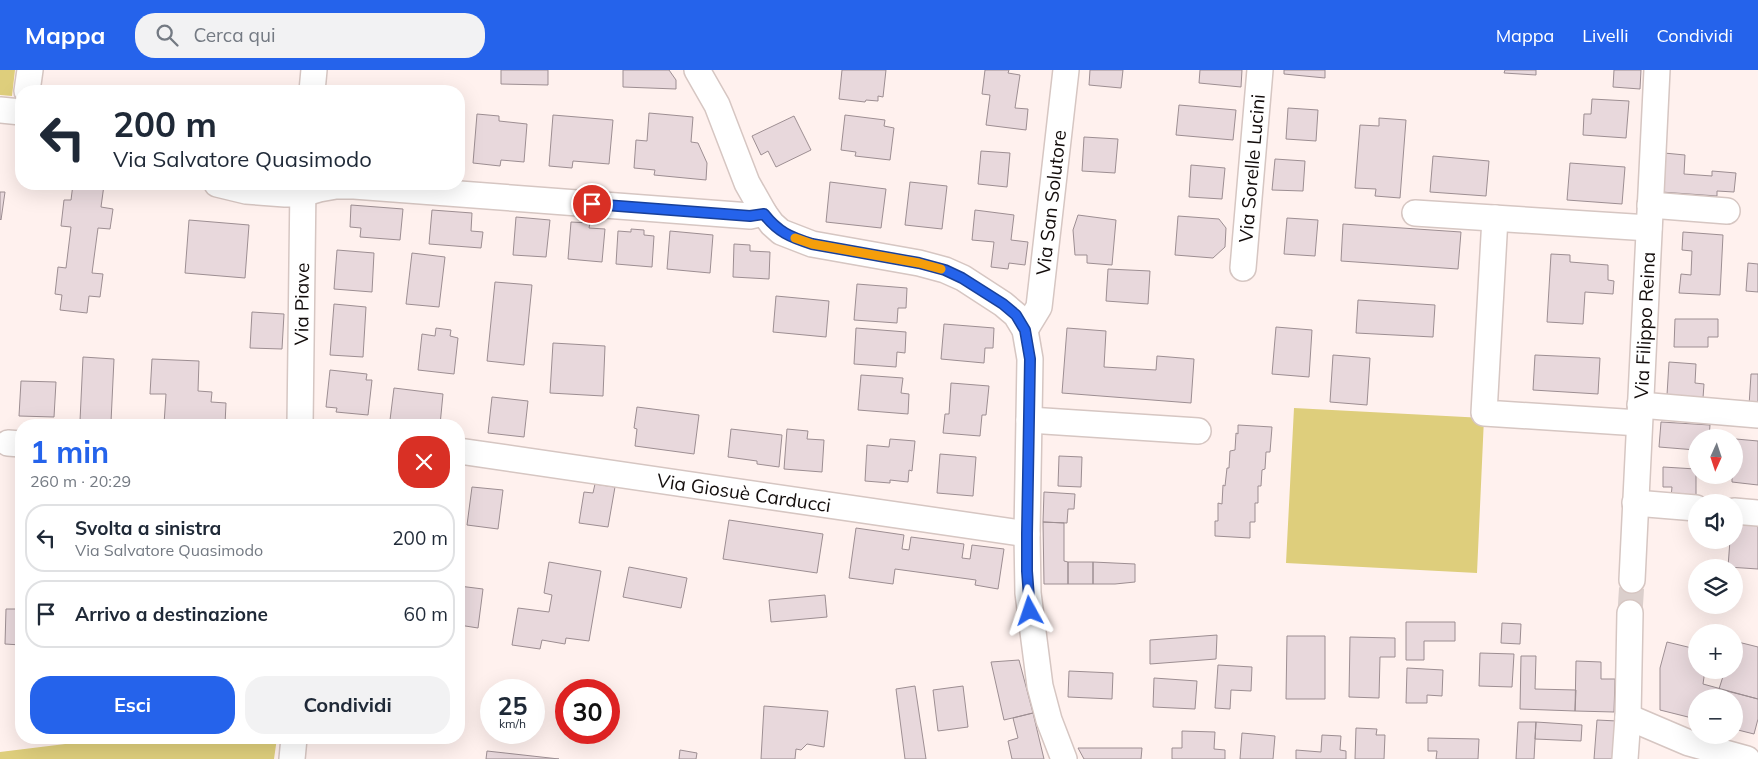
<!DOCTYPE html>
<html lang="it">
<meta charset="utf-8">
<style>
:root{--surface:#fff;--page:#f2f2f3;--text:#1f2937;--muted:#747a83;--line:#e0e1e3;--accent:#2563eb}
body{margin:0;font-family:Mulish,sans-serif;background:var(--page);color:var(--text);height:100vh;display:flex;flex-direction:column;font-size:19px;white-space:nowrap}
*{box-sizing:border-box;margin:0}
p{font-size:16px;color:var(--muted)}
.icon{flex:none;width:28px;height:28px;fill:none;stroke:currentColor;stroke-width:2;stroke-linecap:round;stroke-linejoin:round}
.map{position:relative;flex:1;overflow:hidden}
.side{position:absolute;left:15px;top:349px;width:450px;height:325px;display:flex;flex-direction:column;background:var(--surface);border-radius:20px;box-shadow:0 5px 20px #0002}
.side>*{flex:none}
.guide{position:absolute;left:15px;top:15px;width:450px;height:105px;border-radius:20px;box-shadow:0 5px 20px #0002;background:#fff;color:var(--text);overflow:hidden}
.needle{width:32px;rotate:183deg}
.tools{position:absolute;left:1688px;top:359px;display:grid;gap:10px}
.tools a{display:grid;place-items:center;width:55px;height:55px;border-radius:50%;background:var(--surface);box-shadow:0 5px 20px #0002;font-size:25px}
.speed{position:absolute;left:480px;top:609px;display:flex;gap:10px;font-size:25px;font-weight:700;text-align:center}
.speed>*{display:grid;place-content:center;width:65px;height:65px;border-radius:50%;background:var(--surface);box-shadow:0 5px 20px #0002;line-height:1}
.speed small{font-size:12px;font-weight:400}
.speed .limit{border:8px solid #d22;background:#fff;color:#111}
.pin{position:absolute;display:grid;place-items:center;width:42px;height:42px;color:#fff;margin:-21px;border:2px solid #fff;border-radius:50%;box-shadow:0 1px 5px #0007}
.me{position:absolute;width:55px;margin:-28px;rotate:355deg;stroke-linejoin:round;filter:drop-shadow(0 0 4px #0008)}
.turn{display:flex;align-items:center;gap:18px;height:105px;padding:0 15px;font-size:22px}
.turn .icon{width:65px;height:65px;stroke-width:2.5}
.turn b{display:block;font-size:35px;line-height:42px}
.round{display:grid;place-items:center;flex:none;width:52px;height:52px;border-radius:20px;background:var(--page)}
.head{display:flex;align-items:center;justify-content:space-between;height:85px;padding:0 15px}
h1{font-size:30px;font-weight:700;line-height:38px;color:var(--accent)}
.cta{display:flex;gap:10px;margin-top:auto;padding:10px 15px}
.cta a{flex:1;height:58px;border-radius:20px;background:var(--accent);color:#fff;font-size:20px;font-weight:700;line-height:58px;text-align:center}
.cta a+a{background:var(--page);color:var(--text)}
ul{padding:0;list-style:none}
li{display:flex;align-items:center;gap:15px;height:68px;margin:0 10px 8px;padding:0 5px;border:2px solid var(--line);border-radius:20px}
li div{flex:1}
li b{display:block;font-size:19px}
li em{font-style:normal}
header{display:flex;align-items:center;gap:30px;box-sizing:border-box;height:70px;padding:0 25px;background:var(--accent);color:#fff}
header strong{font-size:24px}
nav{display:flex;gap:28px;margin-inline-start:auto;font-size:18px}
.search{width:350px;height:45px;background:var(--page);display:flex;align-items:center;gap:12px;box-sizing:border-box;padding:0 18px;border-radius:20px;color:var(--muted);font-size:19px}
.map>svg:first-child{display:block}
.green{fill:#dece7c}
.building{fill:#e8d8dc;stroke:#9d8e92}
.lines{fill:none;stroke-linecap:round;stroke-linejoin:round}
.minor-tunnel{stroke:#dbcfcc;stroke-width:25;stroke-dasharray:25 12;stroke-linecap:butt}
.minor-casing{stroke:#d6c6c2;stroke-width:28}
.minor{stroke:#fff;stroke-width:25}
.route-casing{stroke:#184099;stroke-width:12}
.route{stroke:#2563eb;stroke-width:9}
.slow{stroke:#f59e0b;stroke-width:9}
.labels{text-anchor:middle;stroke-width:4;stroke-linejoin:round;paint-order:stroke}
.street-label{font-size:19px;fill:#120c0b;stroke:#fff1ee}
</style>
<header>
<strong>Mappa</strong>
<div class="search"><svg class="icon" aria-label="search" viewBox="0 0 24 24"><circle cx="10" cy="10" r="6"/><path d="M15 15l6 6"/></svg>Cerca qui</div>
<nav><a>Mappa</a><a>Livelli</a><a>Condividi</a></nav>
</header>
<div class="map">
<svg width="1758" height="689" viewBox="0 0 1758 689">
<rect width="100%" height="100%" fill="#fff1ee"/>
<!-- green -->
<path class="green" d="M0,0H15L12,26L0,25Z
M1294,338L1484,348L1477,503L1286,493Z
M114,668H277L274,689H0V682Z"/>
<!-- building -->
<path class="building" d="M501,0H548V15L501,14Z
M623,0H669L676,10V19L623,17Z
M842,0H886L883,27L878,26V31L866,30L865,32L839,29Z
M985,0H1009L1008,3L1020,5L1015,38L1028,39L1026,60L986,55L990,25L982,24Z
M1090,0H1123L1121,18L1089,15Z
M1200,0H1242L1241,17L1199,13Z
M1284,0H1325V8L1284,4Z
M1505,0H1536V5L1504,3Z
M1614,0H1641L1640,19L1613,17Z
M1592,29L1629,31L1626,68L1583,65L1584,44H1591Z
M1179,35L1236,40L1233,70L1176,65Z
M1288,38L1318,40L1316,71L1286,69Z
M649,43L693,47L691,72L698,73L707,93L706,110L654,105L655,100L634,98L636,70L647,71Z
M477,44L499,46V51L527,54L524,92L501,90L500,96L473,93Z
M553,45L613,50L609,94L573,91L572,98L549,96Z
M845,45L885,50L884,56L894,58L890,90L855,86L856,82L841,80Z
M794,46L811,80L776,97L768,81L761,85L752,66Z
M1379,48L1406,50L1400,128L1375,126L1376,119L1355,118L1360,55L1379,56Z
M1084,67L1118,69L1115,103L1082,101Z
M981,81L1010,83L1007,117L978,114Z
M1664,83L1685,85L1684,104L1712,106V101L1736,103L1734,122L1717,121V126L1661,122Z
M1433,86L1489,91L1486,126L1430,122Z
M1275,89L1305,91L1303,121L1272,120Z
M1570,93L1625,97L1622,134L1567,130Z
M1191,95L1225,98L1222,129L1189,127Z
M830,112L886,119L881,158L826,152Z
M910,112L947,116L942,159L905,155Z
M73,114L104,115L101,137L113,139L110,159L98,158L92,203L103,204L100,227L89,226L87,243L60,240L62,225L55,224L58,197L66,198L71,157L61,156L64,130H71Z
M0,122H5L1,150L0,149Z
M351,135L403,139L400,170L360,167L361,158L350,157Z
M432,140L472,143L471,161L483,162L481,178L429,174Z
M975,140L1014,145L1011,170L1028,172L1025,195L1009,193L1008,199L991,197L994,172L972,170Z
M1078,145L1116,150L1112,195L1087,193V185H1075L1073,160Z
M1178,146L1219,149L1226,158L1225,177L1213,188L1175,185Z
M516,147L550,150L546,187L513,185Z
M1287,148L1318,150L1315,186L1284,184Z
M189,150L249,155L245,208L185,203Z
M571,152L590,153L589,158L605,159L602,192L568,189Z
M1343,154L1461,162L1458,199L1341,191Z
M631,159L644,160V165L654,166L652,197L616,194L618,161L631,162Z
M670,161L713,165L710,203L667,199Z
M1683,162L1723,165L1720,225L1679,223L1681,204L1691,205L1692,181L1682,180Z
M734,174L750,175V181L770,182L769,209L733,207Z
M337,180L374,183L372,222L334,219Z
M412,183L445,187L439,237L406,234Z
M1551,184L1570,185V192L1608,195V210L1614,211L1613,224L1585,222L1583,254L1547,252Z
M1748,193L1758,194V222L1746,221Z
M1108,199L1150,201L1148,234L1106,231Z
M495,212L532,215L524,295L487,291Z
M857,214L907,218L906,238H898L897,253L854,250Z
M776,226L829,231L826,267L773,262Z
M1358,230L1435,235L1433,267L1356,263Z
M334,234L366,237L363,287L330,285Z
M252,242L284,244L282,279L250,278Z
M1675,249H1718V267H1708V277H1674Z
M944,254L994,258L993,278H985L984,293L941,289Z
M1276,257L1312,260L1309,307L1272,304Z
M436,258L451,260L450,266L458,268L454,304L418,300L422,264L435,266Z
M856,258L906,262L905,283L897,282L896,297L854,294Z
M1067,258L1106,261L1104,297L1156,300L1157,286L1194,289L1191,333L1062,323Z
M553,273L605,276L603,326L550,323Z
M1333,285L1370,288L1367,335L1330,332Z
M1535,285L1600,288L1598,324L1533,320Z
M83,287L114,289L111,352L80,351Z
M152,289L199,291L198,321L212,322L211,332L226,333L225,355L164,354L166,324H150Z
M1669,292L1696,294L1695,313L1704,314L1703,328L1667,325Z
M330,300L367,304L366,310H372L368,345L336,342L337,338L326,337Z
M1751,304H1758V337L1749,336Z
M861,305L903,308L901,323L909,324L908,344L858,340Z
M21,311L56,312L54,347L19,346Z
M951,313L989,316L986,345H982L980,366L943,363L945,344H949Z
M394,318L443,324L440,355L390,350Z
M492,327L528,331L524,367L488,363Z
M637,337L699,345L694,384L635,376L637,359L634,358Z
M1661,352L1710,355L1709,368H1696V380L1659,377Z
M1238,355L1272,357L1270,382H1266L1265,399L1262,400L1261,416H1258V433H1255V452H1250V468L1215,466V451H1218V433L1222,434L1223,415L1225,416L1227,398H1229L1230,381L1235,380L1236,363L1238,364Z
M731,359L782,365L779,397L757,394V391L728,387Z
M787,359L808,361L807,369L824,370L822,402L784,399Z
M890,369L915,371L912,401L909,400L908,412L890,410V413L865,411L867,375L889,377Z
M1736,369L1758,371V415L1732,412V405H1734Z
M940,384L976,387L973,426L937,423Z
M1059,386L1082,387L1081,417L1058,416Z
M1663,397L1696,399V428L1671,427L1672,417H1663Z
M595,414L615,417L608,457L579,453L584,422L593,423Z
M472,417L503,420L498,459L467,455Z
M1044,422L1075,424L1074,439H1068L1067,453L1043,452Z
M729,450L823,464L817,503L723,489Z
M1043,452L1064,453V491L1068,492V514H1044Z
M1734,453L1758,455V499L1728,497L1730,470H1734Z
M856,458L904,465L902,479L909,480L911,467L964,474L962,488L970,489L972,475L1004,479L998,519L975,515L976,510L895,499L893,514L849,508Z
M549,492L601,501L589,571L566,568L565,574L542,570L540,579L512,575L518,538L549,542L552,525L544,523Z
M1068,492H1093V514H1068Z
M1093,492L1135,494V512L1115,514H1093Z
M629,497L687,508L681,538L623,527Z
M459,516L483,519L478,558L459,555Z
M825,525L827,547L771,552L769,530Z
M6,539H21V575L5,574Z
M1406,552H1455V571H1424V590H1406Z
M1502,553L1521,554L1520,574L1501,573Z
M1217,565L1216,589L1150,594V570Z
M1287,566H1325V629H1286Z
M1350,567L1395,568V587H1380L1379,628L1349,627Z
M1734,571L1758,577V629L1719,619L1725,600H1734Z
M1667,572L1696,579V600H1705L1703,614L1758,629V649L1754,664L1734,659V628H1696V649L1660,640V598Z
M1480,583L1514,584L1512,617L1479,616Z
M1521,586H1536L1535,619L1576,620L1575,641L1520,639Z
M1019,590L1033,643L1004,650L991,592Z
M1576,591L1601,592V609H1615L1614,642L1575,641Z
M1218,595L1252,597L1251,621L1231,620L1230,639L1215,638Z
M1407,598L1443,600L1442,626L1427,625V633H1406Z
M1069,601L1113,603L1112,629L1068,627Z
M1154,608L1197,611L1195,639L1153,637Z
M915,616L926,689H905L896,619Z
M963,616L968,657L938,661L933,620Z
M764,636L828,641L824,677L807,674L801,680L796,679L795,689H761Z
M1033,643L1044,689H1012L1008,671L1018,668L1013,648Z
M1597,650L1617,651L1615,689H1594Z
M1518,652H1536L1534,689H1516Z
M1536,652L1582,655L1581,671L1535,669Z
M1356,658L1377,659L1376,665H1385L1384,689H1355Z
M1182,661L1215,662L1214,679L1225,680V689H1172V678H1182Z
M1242,663L1275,666L1273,689H1240Z
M1322,665L1341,666L1340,680L1346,681V689H1296V680L1321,682Z
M1428,668L1479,669L1478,689H1436L1437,681H1428Z
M1078,678H1142L1141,689H1084Z
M680,680L697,683L696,689H679Z
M487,681L559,689H486Z"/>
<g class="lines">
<!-- minor-tunnel -->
<path class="minor-tunnel" d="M1630,543L1632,510"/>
<defs>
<g id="minor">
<path d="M697,0L717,35L747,113L764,143L772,154L781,162L812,174L919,193L945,200L963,208L1003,234L1016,245L1025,260L1030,289L1027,464L1028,523L1040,616L1049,650L1064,689"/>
<path d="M27,21L30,0"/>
<path d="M312,21L314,0"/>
<path d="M0,40L21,42"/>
<path d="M217,114L246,121L285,124H302L319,119L336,116H354L750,146L764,143"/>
<path d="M1650,135L1727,141"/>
<path d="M1415,143L1649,158"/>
<path d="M1495,148L1484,343L1639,353"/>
<path id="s1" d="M1243,198L1260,0"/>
<path id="s2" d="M1025,260L1039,237L1066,0"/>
<path d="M1640,335L1758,345"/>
<path d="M1029,350L1198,361"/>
<path id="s3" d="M300,355L303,114"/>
<path d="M8,373L21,374"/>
<path id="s4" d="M459,381L1027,464"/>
<path d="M1635,433L1696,438"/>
<path d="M1734,441L1758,443"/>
<path id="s5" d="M1632,510L1657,0"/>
<path d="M1628,647L1689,673L1747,689"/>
<path d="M292,689L294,668"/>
<path d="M1625,689L1628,647L1630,543"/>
</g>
</defs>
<!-- minor casing -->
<use href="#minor" class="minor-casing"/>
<!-- minor -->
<use href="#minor" class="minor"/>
</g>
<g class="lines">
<defs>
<path id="route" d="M592,134L750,146L764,144C778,162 790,167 812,174L919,193L945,200L962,208L1003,234L1016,245L1025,260L1030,289L1027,464V501L1030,541"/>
</defs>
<!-- route casing -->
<use href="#route" class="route-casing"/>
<!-- route -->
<use href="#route" class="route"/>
<!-- slow -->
<path class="slow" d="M795,168L812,174L919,193L941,199"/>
</g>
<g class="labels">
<!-- street labels -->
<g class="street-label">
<text dy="7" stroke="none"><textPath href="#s1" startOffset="100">Via Sorelle Lucini</textPath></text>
<text dy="7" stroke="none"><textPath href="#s2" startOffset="132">Via San Solutore</textPath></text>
<text dy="7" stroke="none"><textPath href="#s3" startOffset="121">Via Piave</textPath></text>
<text dy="7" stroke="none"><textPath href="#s5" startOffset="255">Via Filippo Reina</textPath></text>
<text dy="7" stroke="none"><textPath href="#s4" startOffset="288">Via Giosuè Carducci</textPath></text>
</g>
</g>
</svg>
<div class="tools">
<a><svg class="needle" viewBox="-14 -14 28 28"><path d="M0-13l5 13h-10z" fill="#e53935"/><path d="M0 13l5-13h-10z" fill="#747a83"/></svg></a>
<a><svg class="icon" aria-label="sound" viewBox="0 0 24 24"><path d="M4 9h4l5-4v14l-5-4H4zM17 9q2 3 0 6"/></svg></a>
<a><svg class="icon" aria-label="layers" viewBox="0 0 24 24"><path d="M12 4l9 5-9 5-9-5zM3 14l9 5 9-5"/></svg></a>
<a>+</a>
<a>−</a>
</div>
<div class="speed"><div>25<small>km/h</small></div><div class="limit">30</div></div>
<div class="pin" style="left:592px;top:134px;background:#d93025"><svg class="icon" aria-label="arrive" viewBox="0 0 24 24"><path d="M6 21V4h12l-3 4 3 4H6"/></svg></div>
<svg class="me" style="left:1030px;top:541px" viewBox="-20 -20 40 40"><path d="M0-17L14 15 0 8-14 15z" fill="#2563eb" stroke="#fff" stroke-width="4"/></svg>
<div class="guide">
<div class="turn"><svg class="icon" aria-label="left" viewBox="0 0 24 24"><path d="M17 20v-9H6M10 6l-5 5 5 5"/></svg><div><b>200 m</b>Via Salvatore Quasimodo</div></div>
</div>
<section class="side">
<div class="head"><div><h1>1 min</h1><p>260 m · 20:29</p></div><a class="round" style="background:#d93025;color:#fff"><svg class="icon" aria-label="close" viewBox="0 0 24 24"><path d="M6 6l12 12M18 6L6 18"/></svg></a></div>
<ul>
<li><svg class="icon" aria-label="left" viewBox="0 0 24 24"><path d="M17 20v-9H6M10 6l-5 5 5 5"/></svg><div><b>Svolta a sinistra</b><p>Via Salvatore Quasimodo</p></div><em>200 m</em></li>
<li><svg class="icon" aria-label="arrive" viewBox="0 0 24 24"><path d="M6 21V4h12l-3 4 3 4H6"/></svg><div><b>Arrivo a destinazione</b></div><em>60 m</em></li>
</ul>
<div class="cta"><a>Esci</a><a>Condividi</a></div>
</section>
</div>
